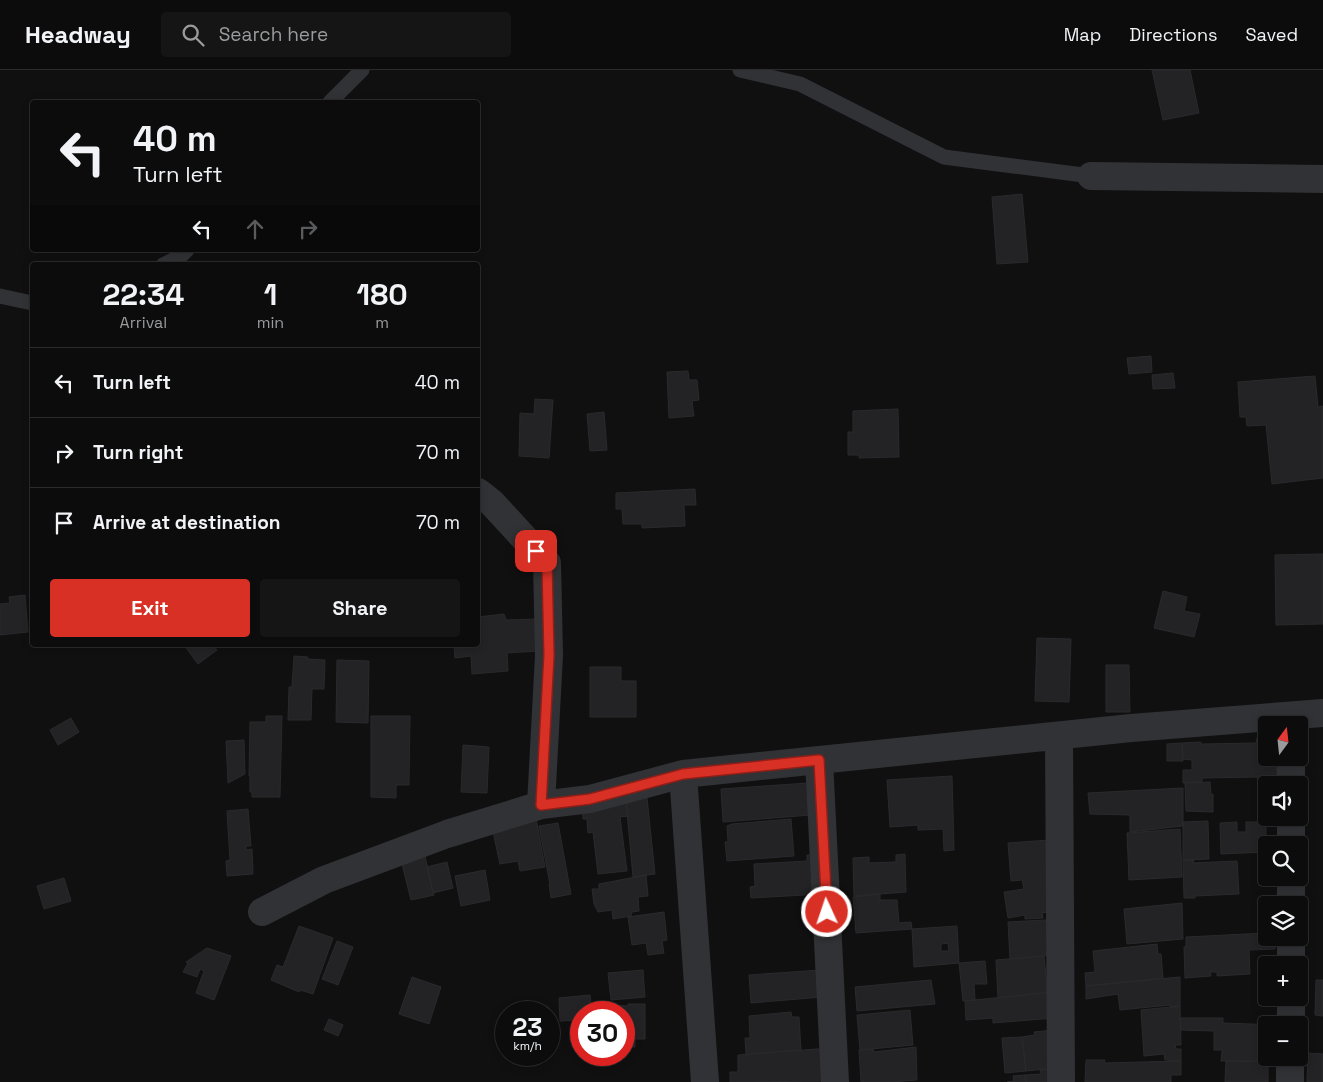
<!DOCTYPE html>
<meta charset="utf-8">
<style>
:root{--surface:#0c0c0d;--page:#151516;--text:#f1f3f6;--muted:#9a9b9d;--line:#2c2c2e;--accent:#d93025}
body{margin:0;font-family:"Space Grotesk",sans-serif;background:var(--page);color:var(--text);height:100vh;display:flex;flex-direction:column;font-size:19px;white-space:nowrap}
*{box-sizing:border-box;margin:0}
p{font-size:16px;color:var(--muted)}
.icon{flex:none;width:28px;height:28px;fill:none;stroke:currentColor;stroke-width:2;stroke-linecap:round;stroke-linejoin:round}
.map{position:relative;flex:1;overflow:hidden}
.sheet{position:absolute;left:30px;top:192px;width:450px;height:385px;display:flex;flex-direction:column;background:var(--surface);border-radius:5px;box-shadow:0 2px 8px #0003,0 0 0 1px var(--line)}
.sheet>*{flex:none}
.guide{position:absolute;left:30px;top:30px;width:450px;height:152px;border-radius:5px;box-shadow:0 2px 8px #0003,0 0 0 1px var(--line);background:#0c0c0d;color:var(--text);overflow:hidden}
.needle{width:32px;rotate:15deg}
.controls{position:absolute;left:1258px;top:646px;display:grid;gap:10px}
.controls a{display:grid;place-items:center;width:50px;height:50px;border-radius:5px;background:var(--surface);box-shadow:0 2px 8px #0003,0 0 0 1px var(--line);font-size:25px}
.speed{position:absolute;left:495px;top:931px;display:flex;gap:10px;font-size:25px;font-weight:700;text-align:center}
.speed>*{display:grid;place-content:center;width:65px;height:65px;border-radius:50%;background:var(--surface);box-shadow:0 2px 8px #0003,0 0 0 1px var(--line);line-height:1}
.speed small{font-size:12px;font-weight:400}
.speed .limit{border:8px solid #d22;background:#fff;color:#111}
.pin{position:absolute;display:grid;place-items:center;width:42px;height:42px;color:#fff;margin:-21px;border-radius:10px;box-shadow:0 2px 8px #0006}
.me{position:absolute;width:55px;margin:-28px;rotate:357deg;stroke-linejoin:round;filter:drop-shadow(0 0 4px #0008)}
.turn{display:flex;align-items:center;gap:18px;height:105px;padding:0 20px;font-size:22px}
.turn .icon{width:65px;height:65px;stroke-width:2.5}
.turn b{display:block;font-size:35px;line-height:42px}
.lanes{display:flex;align-items:center;height:48px;padding:0 20px;background:#0003;justify-content:center;gap:25px;direction:ltr}
.lanes .off{opacity:.35}
.eta{display:flex;justify-content:space-evenly;align-items:center;height:85px;text-align:center}
.eta b{font-size:30px;font-weight:800;line-height:35px}
.button{display:flex;gap:10px;margin-top:auto;padding:10px 20px}
.button a{flex:1;height:58px;border-radius:5px;background:var(--accent);color:#fff;font-size:20px;font-weight:800;line-height:58px;text-align:center}
.button a+a{background:var(--page);color:var(--text)}
ul{padding:0;list-style:none}
li{display:flex;align-items:center;gap:15px;height:70px;padding:0 20px;border-top:1px solid var(--line)}
li div{flex:1}
li b{display:block;font-size:19px}
li em{font-style:normal}
header{display:flex;align-items:center;gap:30px;box-sizing:border-box;height:70px;padding:0 25px;background:var(--surface);border-bottom:1px solid var(--line)}
header strong{font-size:24px}
nav{display:flex;gap:28px;margin-inline-start:auto;font-size:18px}
.search{width:350px;height:45px;background:var(--page);display:flex;align-items:center;gap:12px;box-sizing:border-box;padding:0 18px;border-radius:5px;color:var(--muted);font-size:19px}
.map>svg:first-child{display:block}
.building{fill:#232325;stroke:#2a2a2d;fill-rule:evenodd}
.lines{fill:none;stroke-linecap:round;stroke-linejoin:round}
.lane{stroke:#313235;stroke-width:15}
.street{stroke:#313235;stroke-width:28}
.route-casing{stroke:#8d1f18;stroke-width:12}
.route{stroke:#d93025;stroke-width:9}
</style>
<header>
<strong>Headway</strong>
<div class="search"><svg class="icon" aria-label="search" viewBox="0 0 24 24"><circle cx="10" cy="10" r="6"/><path d="M15 15l6 6"/></svg>Search here</div>
<nav><a>Map</a><a>Directions</a><a>Saved</a></nav>
</header>
<div class="map">
<svg width="1323" height="1012" viewBox="0 0 1323 1012">
<rect width="100%" height="100%" fill="#101011"/>
<!-- building -->
<path class="building" d="M1152,0H1190L1199,43L1163,50Z
M1022,124L1028,192L997,194L992,127Z
M1151,286L1152,302L1129,304L1127,288Z
M688,301L689,310H697L699,330L692,331L694,346L669,348L667,302Z
M1173,303L1175,318L1153,319L1152,305Z
M1315,306L1318,337L1323,336V408L1272,414L1266,355L1247,356L1246,347H1240L1238,312Z
M535,329L553,330L549,388L519,386L520,343L534,344Z
M898,339L899,387L859,388V385H848V362H853V341Z
M604,342L607,380L590,381L587,344Z
M695,419L696,435H684L685,456L642,458V454H623L622,439H616V423Z
M1323,484V554L1276,555L1275,485Z
M1163,521L1187,527L1184,541L1200,544L1194,567L1154,558Z
M25,525L28,562L0,565V534L10,533L9,527Z
M504,544L506,550L536,549L538,581L507,583L508,601L472,604L471,586L455,588L454,575H478V547Z
M1037,568L1071,569L1069,632L1035,631Z
M184,575H213L217,580L198,594Z
M294,586L308,587L307,589L325,590L324,619H312L311,650H288L289,617H292Z
M337,590L369,591L368,653L336,652Z
M1106,595H1129L1130,642H1106Z
M590,597H621V611H636V647H590Z
M266,646H282L280,727H252V722H250V706H249L250,652H266Z
M371,646H410L409,715H396V728L371,727Z
M71,648L79,662L58,675L50,660Z
M1266,667V688H1276L1277,710H1258L1257,707L1202,708V712L1183,713V700H1192V690L1183,689L1182,673L1201,672V674L1256,673L1257,668Z
M244,670L245,704L228,713L226,671Z
M1182,673L1183,691H1167V674Z
M463,675L489,677L487,723L461,722Z
M952,706L954,780L944,781L943,759L918,760V755L890,757L887,710Z
M1210,712L1211,725L1213,724V742L1186,741L1185,713Z
M808,713L811,745L723,752L721,719Z
M1183,718V756L1130,762V745L1090,744L1088,723Z
M647,728L655,804L633,807L626,731Z
M626,729L628,746L620,747L627,801L598,804L593,762L588,763L587,749H583L582,738Z
M248,739L251,776H246V780L252,779L253,804L227,806L226,791L230,790L227,741Z
M536,748L545,797L520,801L518,791L500,794L492,757Z
M791,749L794,786L727,791L725,772H728L727,756L732,754Z
M1208,751L1209,789L1183,790V752Z
M1237,752V762H1246V752H1266V782L1221,784L1220,753Z
M558,753L571,824L551,828L549,814H550L539,756Z
M1180,759L1182,807L1129,810L1127,763Z
M1049,770L1052,841L1042,843L1043,848L1025,849V845L1008,848L1004,822L1024,819L1022,810L1011,811L1008,773Z
M424,782L434,825L411,830L401,790Z
M905,784L906,822L854,826L853,788L869,787V793L896,792V785Z
M807,785H821L823,824L751,828L750,817L755,816L754,794L807,791Z
M1183,790H1194L1193,793L1237,791L1239,824L1195,826V828H1184Z
M447,792L453,818L433,823L427,797Z
M485,800L490,830L461,836L455,806Z
M646,805L648,826L638,827L639,841L632,842L631,846L613,849L612,840L598,842L594,834L592,819H599V814Z
M64,808L71,831L44,839L37,816Z
M880,824V830H897L899,853L911,852L912,859L856,863L853,827Z
M1182,833L1183,869L1127,874L1124,839Z
M664,842L667,870L662,871L664,883L648,885L646,873L632,875L628,847Z
M1046,850L1048,874L1053,885L1010,889L1008,852Z
M299,856L333,868L313,924L300,920L299,922L271,910L277,895L283,897Z
M957,856L959,893L914,897L912,859ZM948,873L949,881H941V874Z
M1266,863V868H1275V879L1249,880L1250,904L1217,906V902H1210L1211,906L1185,908L1184,877H1186V867Z
M337,871L353,877L338,915L322,909Z
M1157,874L1158,884H1161L1163,908L1086,916L1085,903L1095,902L1093,881Z
M207,878L231,886L214,930L196,923L204,901L200,899L197,907L183,902L188,893L186,892Z
M1044,886L1046,907L1054,906L1055,922L998,928L996,890Z
M985,891L987,914H974L975,930L963,931L959,893Z
M643,900L645,927L611,930L608,903Z
M820,900L822,927L751,933L749,905Z
M412,907L441,917L429,954L399,944Z
M1180,907V936L1170,938V935L1120,940L1118,924L1086,929V916Z
M931,910L935,934L857,941L855,917Z
M1316,910H1323V946L1315,945Z
M1052,922L1055,948L993,953V948L966,950L965,931Z
M590,925L592,942H581V950L560,951L559,928Z
M628,934H645V969H635V977H624V942H605V935L628,936Z
M1180,936L1181,975H1175L1176,979H1181V991L1165,990L1164,984L1144,986L1141,940Z
M910,940L913,975L860,980L857,945Z
M791,942L792,947H799L801,980L746,984L745,968H750L749,946Z
M1180,948H1223V953L1279,955H1266V988H1279L1277,991H1221L1222,982L1223,980H1214V961L1181,960Z
M329,949L343,955L338,966L324,960Z
M1053,960L1055,998L1026,1001L1022,967L1035,965L1034,962Z
M1022,967L1026,1001L1005,1003L1002,968Z
M916,977L917,1010L891,1012H861L859,980L873,979L874,982Z
M830,978L832,1011L730,1012V1002H738V985Z
M1308,983L1323,984V1012H1307Z
M1086,990H1105L1104,993L1181,991V1005H1171V1012H1085Z
M1226,991L1268,992V1012H1225Z
M1055,998V1012H1026L1025,1005L1041,1004L1040,1000Z
M1025,1005L1026,1012H1007L1014,1011L1013,1006Z"/>
<g class="lines">
<!-- lane -->
<path class="lane" d="M740,0L800,14L944,87L1091,106
M330,32L362,0
M163,195L181,186L187,180
M0,226L32,233"/>
<!-- street -->
<path class="street" d="M1091,106L1323,109
M478,422L492,433L547,493L549,585L541,735
M1059,666L1061,1012
M819,690L835,1012
M683,704L705,1012
M1291,715V688
M1291,775V748
M1291,835V808
M262,842L324,810L447,764L541,735L590,729L683,704L1131,658L1323,643
M1291,895V868
M1291,955V928
M1290,1012V988"/>
</g>
<g class="lines">
<defs>
<path id="route" d="M536,481L547,493L549,585L541,735L590,729L683,704L819,690L827,842"/>
</defs>
<!-- route casing -->
<use href="#route" class="route-casing"/>
<!-- route -->
<use href="#route" class="route"/>
</g>
</svg>
<div class="controls">
<a><svg class="needle" viewBox="-14 -14 28 28"><path d="M0-13l5 13h-10z" fill="#e53935"/><path d="M0 13l5-13h-10z" fill="#9a9b9d"/></svg></a>
<a><svg class="icon" aria-label="sound" viewBox="0 0 24 24"><path d="M4 9h4l5-4v14l-5-4H4zM17 9q2 3 0 6"/></svg></a>
<a><svg class="icon" aria-label="search" viewBox="0 0 24 24"><circle cx="10" cy="10" r="6"/><path d="M15 15l6 6"/></svg></a>
<a><svg class="icon" aria-label="layers" viewBox="0 0 24 24"><path d="M12 4l9 5-9 5-9-5zM3 14l9 5 9-5"/></svg></a>
<a>+</a>
<a>−</a>
</div>
<div class="speed"><div>23<small>km/h</small></div><div class="limit">30</div></div>
<div class="pin" style="left:536px;top:481px;background:#d93025"><svg class="icon" aria-label="arrive" viewBox="0 0 24 24"><path d="M6 21V4h12l-3 4 3 4H6"/></svg></div>
<svg class="me" style="left:827px;top:842px" viewBox="-20 -20 40 40"><circle r="17" fill="#d93025" stroke="#fff" stroke-width="3"/><path d="M0-11L8 9 0 5-8 9z" fill="#fff"/></svg>
<div class="guide">
<div class="turn"><svg class="icon" aria-label="left" viewBox="0 0 24 24"><path d="M17 20v-9H6M10 6l-5 5 5 5"/></svg><div><b>40 m</b>Turn left</div></div>
<div class="lanes"><svg class="icon" aria-label="left" viewBox="0 0 24 24"><path d="M17 20v-9H6M10 6l-5 5 5 5"/></svg><svg class="icon off" aria-label="ahead" viewBox="0 0 24 24"><path d="M12 20V5M6 11l6-6 6 6"/></svg><svg class="icon off" aria-label="right" viewBox="0 0 24 24"><path d="M7 20v-9h11M14 6l5 5-5 5"/></svg></div>
</div>
<section class="sheet">
<div class="eta">
<div><b>22:34</b><p>Arrival</p></div>
<div><b>1</b><p>min</p></div>
<div><b>180</b><p>m</p></div>
</div>
<ul>
<li><svg class="icon" aria-label="left" viewBox="0 0 24 24"><path d="M17 20v-9H6M10 6l-5 5 5 5"/></svg><div><b>Turn left</b></div><em>40 m</em></li>
<li><svg class="icon" aria-label="right" viewBox="0 0 24 24"><path d="M7 20v-9h11M14 6l5 5-5 5"/></svg><div><b>Turn right</b></div><em>70 m</em></li>
<li><svg class="icon" aria-label="arrive" viewBox="0 0 24 24"><path d="M6 21V4h12l-3 4 3 4H6"/></svg><div><b>Arrive at destination</b></div><em>70 m</em></li>
</ul>
<div class="button"><a>Exit</a><a>Share</a></div>
</section>
</div>
